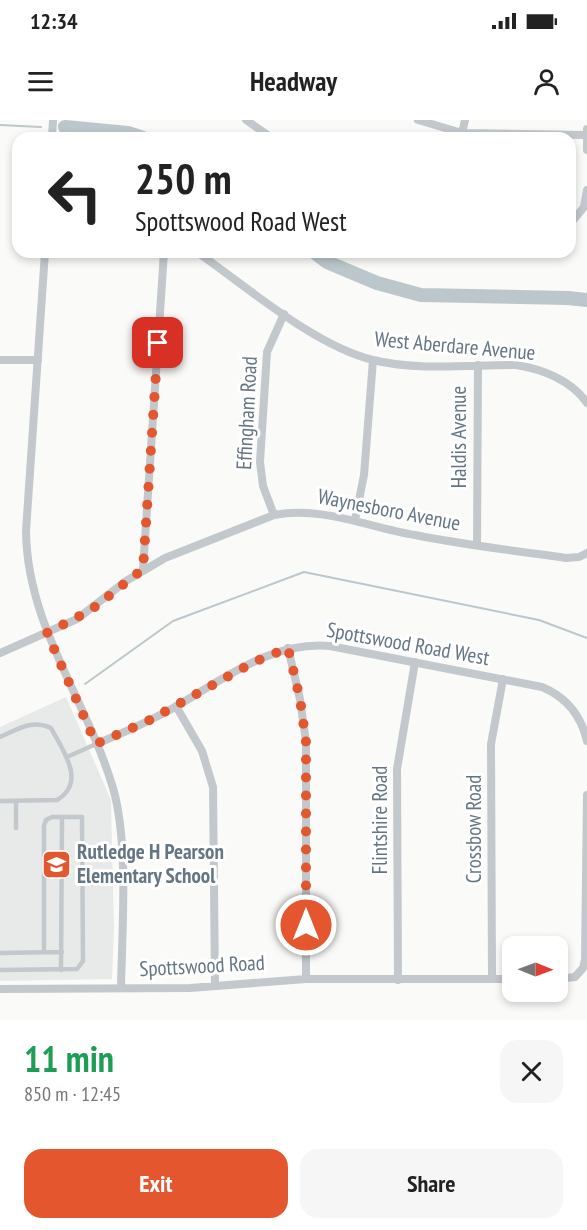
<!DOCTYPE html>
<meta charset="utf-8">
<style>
:root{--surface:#fff;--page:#f6f6f6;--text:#222;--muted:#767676;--accent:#e4572e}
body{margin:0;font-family:"PT Sans Narrow",sans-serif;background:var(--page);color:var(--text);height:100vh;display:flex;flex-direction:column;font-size:22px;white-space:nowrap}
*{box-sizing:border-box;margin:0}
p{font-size:20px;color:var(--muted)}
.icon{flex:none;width:33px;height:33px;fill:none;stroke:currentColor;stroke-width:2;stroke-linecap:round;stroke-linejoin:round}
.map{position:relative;height:900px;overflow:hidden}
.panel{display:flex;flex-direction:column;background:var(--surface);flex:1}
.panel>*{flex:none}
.hud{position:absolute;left:12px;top:12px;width:564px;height:126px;border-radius:18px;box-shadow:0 3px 9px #0003;background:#fff;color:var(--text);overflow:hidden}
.needle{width:39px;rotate:91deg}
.controls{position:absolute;left:502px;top:816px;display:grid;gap:12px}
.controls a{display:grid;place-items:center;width:66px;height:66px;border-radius:12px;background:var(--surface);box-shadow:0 3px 9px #0003;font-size:30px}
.pin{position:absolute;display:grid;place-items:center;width:51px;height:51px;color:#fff;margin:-26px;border-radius:12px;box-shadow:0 3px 9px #0006}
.me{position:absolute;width:66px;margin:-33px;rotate:0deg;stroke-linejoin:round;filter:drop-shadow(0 0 4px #0008)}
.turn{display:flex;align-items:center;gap:21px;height:126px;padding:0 24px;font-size:27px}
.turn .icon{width:78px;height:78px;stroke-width:2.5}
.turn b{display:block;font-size:42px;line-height:51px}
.round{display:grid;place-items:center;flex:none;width:63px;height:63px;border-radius:18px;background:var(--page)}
.headline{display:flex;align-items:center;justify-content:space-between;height:102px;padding:0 24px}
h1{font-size:36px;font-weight:600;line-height:45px;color:#1e9e55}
.action{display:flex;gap:12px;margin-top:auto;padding:12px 24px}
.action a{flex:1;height:69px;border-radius:18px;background:var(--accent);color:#fff;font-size:24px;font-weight:600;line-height:69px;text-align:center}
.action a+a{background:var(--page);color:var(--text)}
.status{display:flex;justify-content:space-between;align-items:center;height:42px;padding:0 30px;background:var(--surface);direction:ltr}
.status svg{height:16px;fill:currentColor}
header{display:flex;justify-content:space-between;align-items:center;height:78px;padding:0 24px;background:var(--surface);font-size:27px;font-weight:600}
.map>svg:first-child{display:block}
.built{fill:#e8e9e9}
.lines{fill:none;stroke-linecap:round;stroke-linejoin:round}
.stream{stroke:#bbc7cb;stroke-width:2}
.river{stroke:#bbc7cb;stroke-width:14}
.lane{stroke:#c3c8cc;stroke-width:4.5}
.street{stroke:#c3c8cc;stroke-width:8}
.route{stroke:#e4572e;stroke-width:10;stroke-dasharray:0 18}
.labels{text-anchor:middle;stroke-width:6;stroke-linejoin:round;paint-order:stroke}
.street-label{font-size:21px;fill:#657683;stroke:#fff}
.poi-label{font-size:21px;font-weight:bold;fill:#657683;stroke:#fff;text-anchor:start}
</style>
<div class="status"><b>12:34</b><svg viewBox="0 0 49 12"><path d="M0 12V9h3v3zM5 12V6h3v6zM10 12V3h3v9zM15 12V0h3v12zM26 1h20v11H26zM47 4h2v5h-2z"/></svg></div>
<header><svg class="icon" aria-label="menu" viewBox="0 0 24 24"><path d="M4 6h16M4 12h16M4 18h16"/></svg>Headway<svg class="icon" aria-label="person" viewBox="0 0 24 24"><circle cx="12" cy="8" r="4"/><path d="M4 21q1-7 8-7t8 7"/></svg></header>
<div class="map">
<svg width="587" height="900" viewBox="0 0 587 900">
<rect width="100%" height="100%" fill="#fafaf8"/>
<!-- built -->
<path class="built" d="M66,577L111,680L114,808L112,859L0,861V607Z"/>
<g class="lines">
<!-- stream -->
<path class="stream" d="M0,5L41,7
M85,564L173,501L304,452L539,500L587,518"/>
<!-- river -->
<path class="river" d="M65,7L128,13L143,18
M314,132L327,142L377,163L421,175L568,178L587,180"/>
<!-- lane -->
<path class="lane" d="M0,617C18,609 32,599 51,608C63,631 87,662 57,680L0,681
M67,637L96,624
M16,708V681
M83,764L121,763
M0,833L62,832
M0,850L77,849L83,841L82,697H52L46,700L44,706V832
M61,850L62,697"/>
<!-- street -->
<path class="street" d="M246,0L272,18
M418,0L462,13L587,15
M587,9V30
M462,13L465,0
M52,18L53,0
M570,104L584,87L587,70
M45,132L26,411C27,506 87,580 113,668C129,723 122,810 121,868
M197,132C247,167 315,226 373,240C418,251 470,245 516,245C542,249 571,260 587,283
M0,240H38
M274,395L263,366L260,342L267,232L284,194
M355,400L364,355L373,240
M477,425L478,245
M143,449L164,132
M288,528L300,579L306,622V859
M0,533L77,499L126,461L165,438L274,395C323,386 367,407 415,415C465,425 516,431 566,438L579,437L587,433
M176,586L202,631L213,667L215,866
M96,624C123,613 150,601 175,587C224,559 271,521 330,526L542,567C566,577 581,595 587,621
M492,859L491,624L503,559
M558,859L575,857L583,848L585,840L587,675
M398,860L397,649L415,542
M0,869L190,868L306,859H513"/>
</g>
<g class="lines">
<!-- route -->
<path class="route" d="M158,223L143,449L91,490L47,513L96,624L150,600L254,542L288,528L300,579L306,622V805"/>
</g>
<!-- icons -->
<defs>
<symbol id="school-square" viewBox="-11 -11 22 22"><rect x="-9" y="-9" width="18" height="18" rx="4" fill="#e4572e" stroke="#fff"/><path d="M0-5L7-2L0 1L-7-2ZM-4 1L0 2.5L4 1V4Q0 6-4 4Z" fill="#fff"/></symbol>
</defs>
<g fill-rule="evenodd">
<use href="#school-square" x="40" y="728" width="33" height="33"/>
</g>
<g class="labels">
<!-- street labels -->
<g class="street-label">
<text transform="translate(455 226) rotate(5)" y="7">West Aberdare Avenue</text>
<text transform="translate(247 293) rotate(-87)" y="7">Effingham Road</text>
<text transform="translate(459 317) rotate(-90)" y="7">Haldis Avenue</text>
<text transform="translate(389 390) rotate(11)" y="7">Waynesboro Avenue</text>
<text transform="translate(408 524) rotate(10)" y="7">Spottswood Road West</text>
<text transform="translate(380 700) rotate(-90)" y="7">Flintshire Road</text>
<text transform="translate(474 709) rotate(-90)" y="7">Crossbow Road</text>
<text transform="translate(202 846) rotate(-3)" y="7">Spottswood Road</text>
</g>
<!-- poi labels -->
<g class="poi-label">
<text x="77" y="739">Rutledge H Pearson<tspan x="77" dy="24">Elementary School</tspan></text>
</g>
</g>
</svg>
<div class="controls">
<a><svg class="needle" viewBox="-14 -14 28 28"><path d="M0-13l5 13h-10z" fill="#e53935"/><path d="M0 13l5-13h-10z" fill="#767676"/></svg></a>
</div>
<div class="pin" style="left:158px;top:223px;background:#d93025"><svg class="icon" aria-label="arrive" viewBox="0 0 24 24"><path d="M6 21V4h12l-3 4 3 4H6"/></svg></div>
<svg class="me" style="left:306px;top:805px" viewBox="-20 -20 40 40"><circle r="17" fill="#e4572e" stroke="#fff" stroke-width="3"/><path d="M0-11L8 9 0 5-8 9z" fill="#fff"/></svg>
<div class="hud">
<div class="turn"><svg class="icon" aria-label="left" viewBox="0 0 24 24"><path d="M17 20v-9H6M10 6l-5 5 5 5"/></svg><div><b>250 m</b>Spottswood Road West</div></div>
</div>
</div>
<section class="panel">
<div class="headline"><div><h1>11 min</h1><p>850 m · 12:45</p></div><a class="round"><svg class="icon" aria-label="close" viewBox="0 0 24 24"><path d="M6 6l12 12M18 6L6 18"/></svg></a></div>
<div class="action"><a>Exit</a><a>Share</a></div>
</section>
